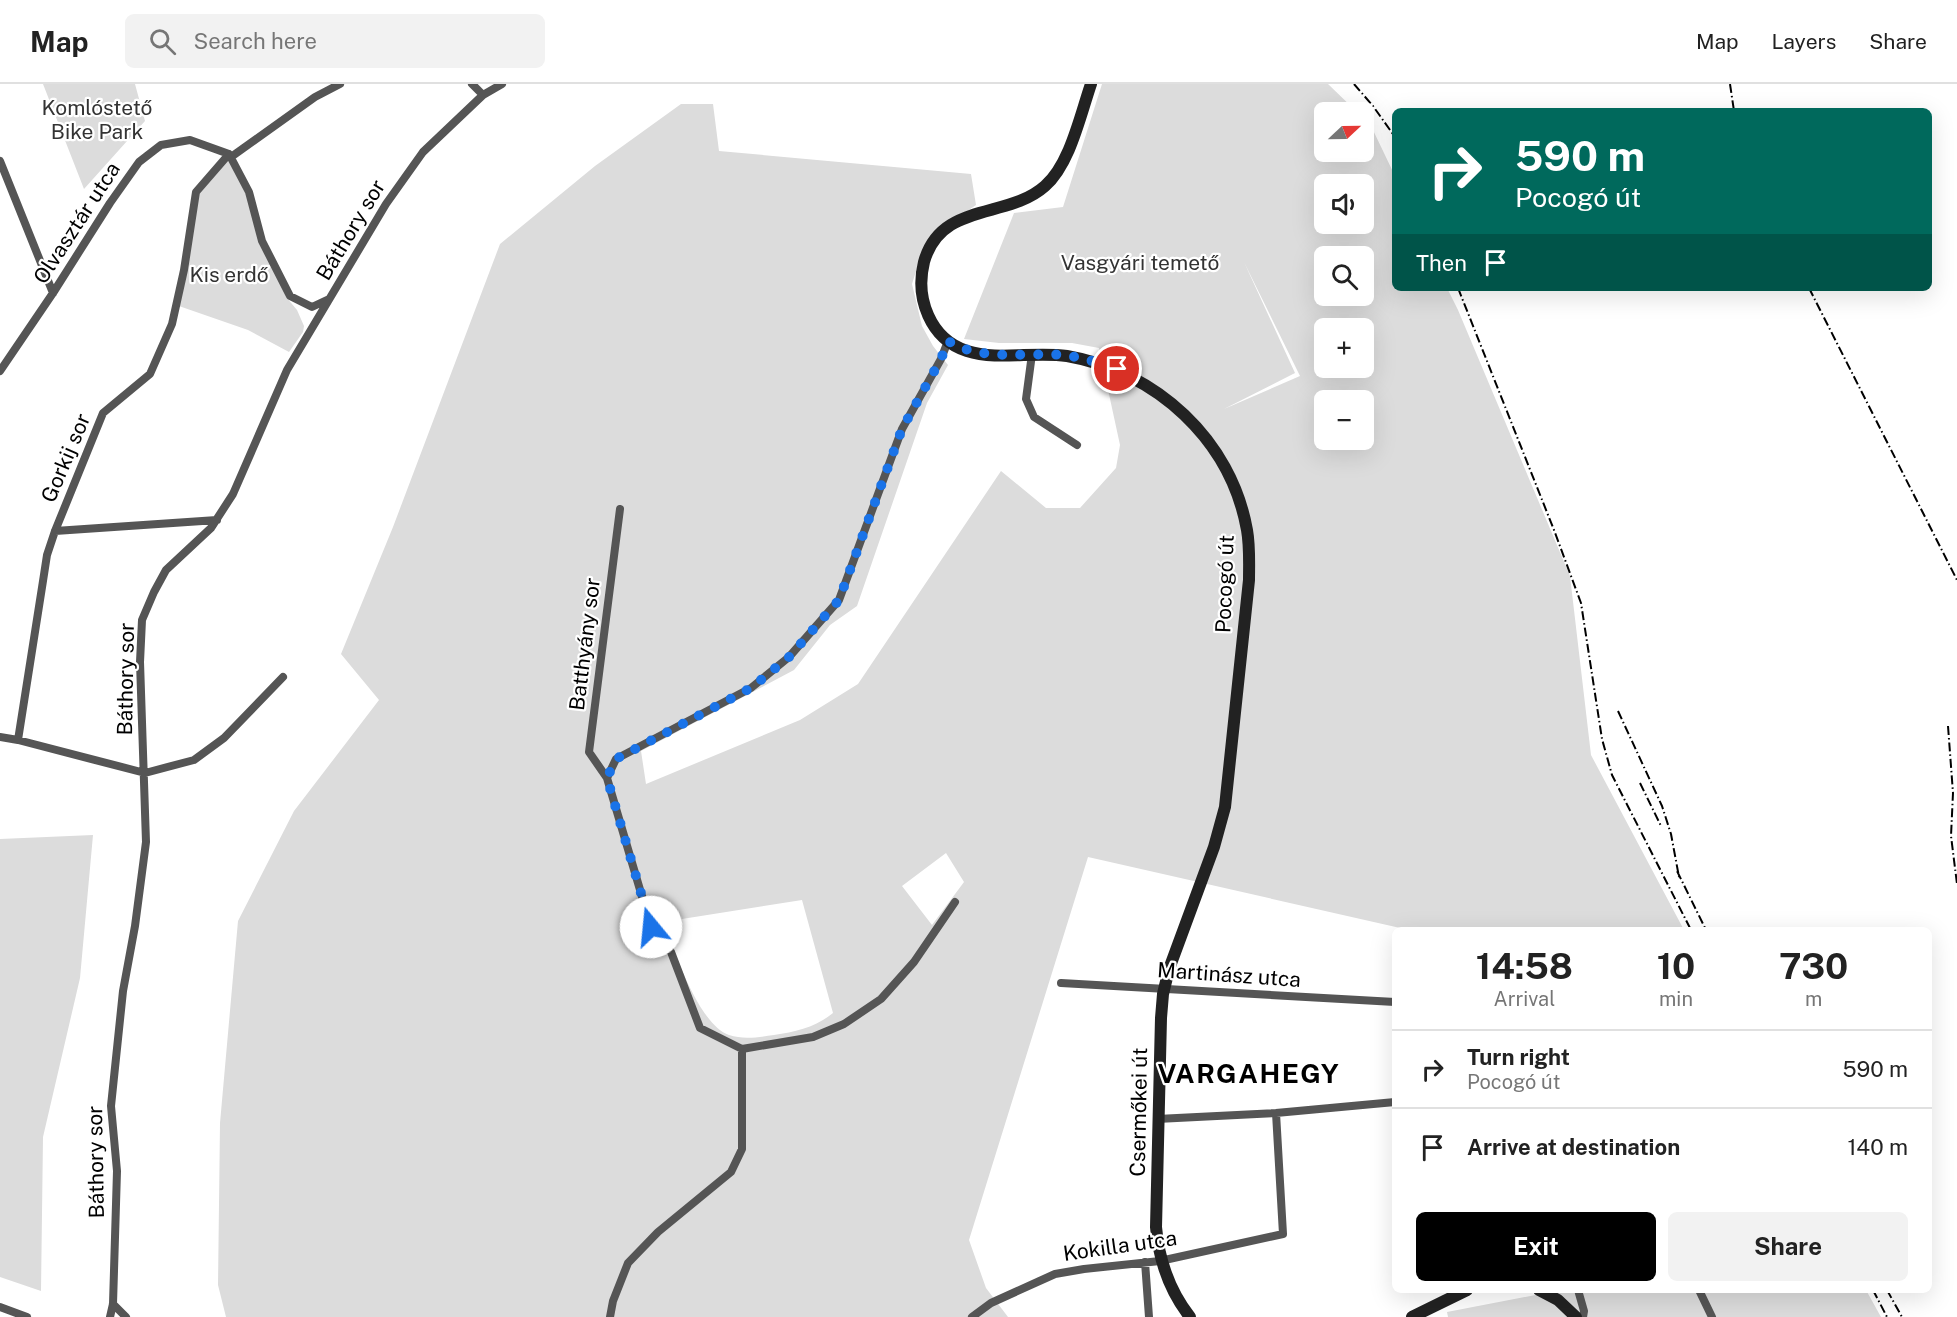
<!DOCTYPE html>
<meta charset="utf-8">
<style>
:root{--surface:#fff;--page:#f2f2f2;--text:#222;--muted:#767676;--line:#e0e0e0;--accent:#000}
body{margin:0;font-family:"Public Sans",sans-serif;background:var(--page);color:var(--text);height:100vh;display:flex;flex-direction:column;font-size:22px;white-space:nowrap}
*{box-sizing:border-box;margin:0}
p{font-size:20px;color:var(--muted)}
.icon{flex:none;width:33px;height:33px;fill:none;stroke:currentColor;stroke-width:2;stroke-linecap:round;stroke-linejoin:round}
.map{position:relative;flex:1;overflow:hidden}
.sheet{position:absolute;left:1392px;top:843px;width:540px;height:366px;display:flex;flex-direction:column;background:var(--surface);border-radius:9px;box-shadow:0 6px 24px #0002}
.sheet>*{flex:none}
.hud{position:absolute;left:1392px;top:24px;width:540px;height:183px;border-radius:9px;box-shadow:0 6px 24px #0002;background:#00695c;color:#fff;overflow:hidden}
.needle{width:39px;rotate:68deg}
.controls{position:absolute;left:1314px;top:18px;display:grid;gap:12px}
.controls a{display:grid;place-items:center;width:60px;height:60px;border-radius:9px;background:var(--surface);box-shadow:0 6px 24px #0002;font-size:30px}
.pin{position:absolute;display:grid;place-items:center;width:51px;height:51px;color:#fff;margin:-26px;border:3px solid #fff;border-radius:50%;box-shadow:0 2px 6px #0007}
.me{position:absolute;width:66px;margin:-33px;rotate:343deg;stroke-linejoin:round;filter:drop-shadow(0 0 4px #0008)}
.turn{display:flex;align-items:center;gap:21px;height:126px;padding:0 24px;font-size:27px}
.turn .icon{width:78px;height:78px;stroke-width:2.5}
.turn b{display:block;font-size:42px;line-height:51px}
.then{display:flex;align-items:center;height:57px;padding:0 24px;background:#0003;gap:12px;font-size:22px}
.eta{display:flex;justify-content:space-evenly;align-items:center;height:102px;text-align:center}
.eta b{font-size:36px;font-weight:700;line-height:42px}
.cta{display:flex;gap:12px;margin-top:auto;padding:12px 24px}
.cta a{flex:1;height:69px;border-radius:9px;background:var(--accent);color:#fff;font-size:24px;font-weight:700;line-height:69px;text-align:center}
.cta a+a{background:var(--page);color:var(--text)}
ul{padding:0;list-style:none}
li{display:flex;align-items:center;gap:18px;height:78px;padding:0 24px;border-top:2px solid var(--line)}
li div{flex:1}
li b{display:block;font-size:22px}
li em{font-style:normal}
header{display:flex;align-items:center;gap:36px;box-sizing:border-box;height:84px;padding:0 30px;background:var(--surface);border-bottom:2px solid var(--line)}
header strong{font-size:28px}
nav{display:flex;gap:33px;margin-inline-start:auto;font-size:21px}
.search{width:420px;height:54px;background:var(--page);display:flex;align-items:center;gap:15px;box-sizing:border-box;padding:0 21px;border-radius:9px;color:var(--muted);font-size:22px}
.map>svg:first-child{display:block}
.green{fill:#dcdcdc;fill-rule:evenodd}
.lines{fill:none;stroke-linecap:round;stroke-linejoin:round}
.minor{stroke:#555;stroke-width:8}
.secondary{stroke:#222;stroke-width:12}
.rail{stroke:#000;stroke-width:2;stroke-dasharray:9 3 1.5 3;stroke-linecap:butt}
.route{stroke:#1a73e8;stroke-width:10;stroke-dasharray:0 18}
.labels{text-anchor:middle;stroke-width:4.5;stroke-linejoin:round;paint-order:stroke}
.park-label{font-size:21px;fill:#333;stroke:#fff}
.street-label{font-size:21px;fill:#000;stroke:#fff}
.district-label{font-size:27px;font-weight:bold;letter-spacing:1.5px;fill:#000;stroke:#fff}
</style>
<header>
<strong>Map</strong>
<div class="search"><svg class="icon" aria-label="search" viewBox="0 0 24 24"><circle cx="10" cy="10" r="6"/><path d="M15 15l6 6"/></svg>Search here</div>
<nav><a>Map</a><a>Layers</a><a>Share</a></nav>
</header>
<div class="map">
<svg width="1957" height="1233" viewBox="0 0 1957 1233">
<rect width="100%" height="100%" fill="#fff"/>
<!-- green -->
<path class="green" d="M43,0H135L145,37L84,105Z
M1102,0H1328L1357,28H1324V68H1364V35L1372,44L1395,92V204H1447L1458,226L1570,492L1591,671L1684,846H1409L1088,773L969,1156L986,1204L1008,1233H226L218,1201L220,1039L238,837L294,727L379,616L341,570L393,443L500,160L595,82L681,20H713L719,67L971,90L976,121L963,130L938,143L921,171L912,200L922,242L933,262L948,281L927,319L857,522L830,541L794,586L641,667L646,700L800,636L858,600L1001,387L1046,424H1080L1116,384L1120,361L1099,264L1072,259H999L964,255L1014,129L1063,123ZM1324,100H1364V140H1324ZM1324,172H1364V212H1324ZM1244,178L1300,292L1224,325L1295,289ZM1324,244H1364V284H1324ZM1324,316H1364V356H1324ZM946,769L964,798L932,841L902,802ZM802,816L833,929C816,943 796,948 774,951C759,953 744,956 729,951C698,940 675,867 663,838Z
M231,73L249,108L262,157L287,214L297,226L304,242L303,248L289,268L248,246L176,221L196,108Z
M93,751L80,894L43,1053L41,1207L0,1193V755Z
M1561,1206H1866L1881,1233H1448L1447,1228Z"/>
<g class="lines">
<!-- minor -->
<path class="minor" d="M472,0L483,11
M231,73L315,13L340,0
M0,77L53,209
M948,257L941,275L902,345L839,516L789,573L751,604L616,675L607,694L651,843L671,868L700,944L742,965L813,953L844,940L881,915L914,878L955,818
M1032,270L1026,315L1034,333L1077,361
M0,287L53,209L110,119L139,78L161,61L190,56L229,70L249,108L262,157L290,212L312,223L329,215
M55,447L217,436
M0,653L18,656L145,689L194,676L224,654L283,593
M18,656L43,497L47,471L55,447L103,329L150,290L172,240L184,186L196,108L229,70
M607,694L589,668L620,425
M1061,899L1395,918
M1157,1035L1276,1029L1395,1018
M1145,1178L1149,1233
M1578,1206L1584,1227L1583,1233
M1699,1206L1712,1233
M113,1220L126,1233
M0,1223L27,1233
M110,1233L113,1220L117,1087L111,1022L123,907L135,842L146,758L140,578L142,536L154,508L166,486L211,444L233,410L287,286L386,120L423,68L483,11L502,0
M610,1233L613,1217L628,1179L658,1148L731,1088L742,1065V965
M972,1233L991,1219L1055,1190L1084,1185L1160,1177L1283,1150L1276,1029"/>
<!-- secondary -->
<path class="secondary" d="M1091,0C1080,32 1070,80 1045,102C1007,136 941,117 924,178C915,214 930,255 967,267C998,277 1034,267 1067,272C1156,287 1231,356 1247,446C1250,463 1249,480 1249,496L1225,723L1214,763L1169,885L1163,910L1161,934L1156,1143C1159,1177 1169,1206 1190,1233
M1539,1206L1558,1216L1576,1233
M1412,1233L1467,1206"/>
<!-- rail -->
<path class="rail" d="M1354,0L1373,22L1395,53
M1730,0L1734,27
M1458,204L1554,446L1581,519L1602,655L1612,691L1691,846
M1809,204L1957,496
M1618,627L1662,722L1671,750L1679,793
M1948,642L1953,709L1951,752L1957,800
M1640,699L1661,742
M1677,787L1706,846
M1873,1206L1887,1233
M1887,1206L1902,1233"/>
</g>
<g class="lines">
<!-- route -->
<path class="route" d="M651,843L607,694L616,675L751,604L789,573L839,516L902,345L941,275L948,257C982,278 1025,268 1063,271C1081,273 1100,279 1117,285"/>
</g>
<g class="labels">
<!-- park labels -->
<g class="park-label">
<text x="97" y="31">Komlóstető<tspan x="97" dy="24">Bike Park</tspan></text>
<text x="1140" y="186">Vasgyári temető</text>
<text x="229" y="198">Kis erdő</text>
</g>
<!-- street labels -->
<g class="street-label">
<text transform="translate(77 139) rotate(-57)" y="7">Olvasztár utca</text>
<text transform="translate(351 146) rotate(-59)" y="7">Báthory sor</text>
<text transform="translate(66 374) rotate(-67)" y="7">Gorkij sor</text>
<text transform="translate(1225 500) rotate(-88)" y="7">Pocogó út</text>
<text transform="translate(585 560) rotate(-83)" y="7">Batthyány sor</text>
<text transform="translate(126 595) rotate(-89)" y="7">Báthory sor</text>
<text transform="translate(1229 891) rotate(4)" y="7">Martinász utca</text>
<text transform="translate(1139 1028) rotate(-89)" y="7">Csermőkei út</text>
<text transform="translate(96 1078) rotate(-91)" y="7">Báthory sor</text>
<text transform="translate(1120 1162) rotate(-8)" y="7">Kokilla utca</text>
</g>
<!-- district labels -->
<g class="district-label">
<text x="1249" y="999">VARGAHEGY</text>
</g>
</g>
</svg>
<div class="controls">
<a><svg class="needle" viewBox="-14 -14 28 28"><path d="M0-13l5 13h-10z" fill="#e53935"/><path d="M0 13l5-13h-10z" fill="#767676"/></svg></a>
<a><svg class="icon" aria-label="sound" viewBox="0 0 24 24"><path d="M4 9h4l5-4v14l-5-4H4zM17 9q2 3 0 6"/></svg></a>
<a><svg class="icon" aria-label="search" viewBox="0 0 24 24"><circle cx="10" cy="10" r="6"/><path d="M15 15l6 6"/></svg></a>
<a>+</a>
<a>−</a>
</div>
<div class="pin" style="left:1117px;top:285px;background:#d93025"><svg class="icon" aria-label="arrive" viewBox="0 0 24 24"><path d="M6 21V4h12l-3 4 3 4H6"/></svg></div>
<svg class="me" style="left:651px;top:843px" viewBox="-20 -20 40 40"><circle r="19" fill="#fff"/><path d="M0-13L10 11 0 6-10 11z" fill="#1a73e8"/></svg>
<div class="hud">
<div class="turn"><svg class="icon" aria-label="right" viewBox="0 0 24 24"><path d="M7 20v-9h11M14 6l5 5-5 5"/></svg><div><b>590 m</b>Pocogó út</div></div>
<div class="then">Then<svg class="icon" aria-label="arrive" viewBox="0 0 24 24"><path d="M6 21V4h12l-3 4 3 4H6"/></svg></div>
</div>
<section class="sheet">
<div class="eta">
<div><b>14:58</b><p>Arrival</p></div>
<div><b>10</b><p>min</p></div>
<div><b>730</b><p>m</p></div>
</div>
<ul>
<li><svg class="icon" aria-label="right" viewBox="0 0 24 24"><path d="M7 20v-9h11M14 6l5 5-5 5"/></svg><div><b>Turn right</b><p>Pocogó út</p></div><em>590 m</em></li>
<li><svg class="icon" aria-label="arrive" viewBox="0 0 24 24"><path d="M6 21V4h12l-3 4 3 4H6"/></svg><div><b>Arrive at destination</b></div><em>140 m</em></li>
</ul>
<div class="cta"><a>Exit</a><a>Share</a></div>
</section>
</div>
